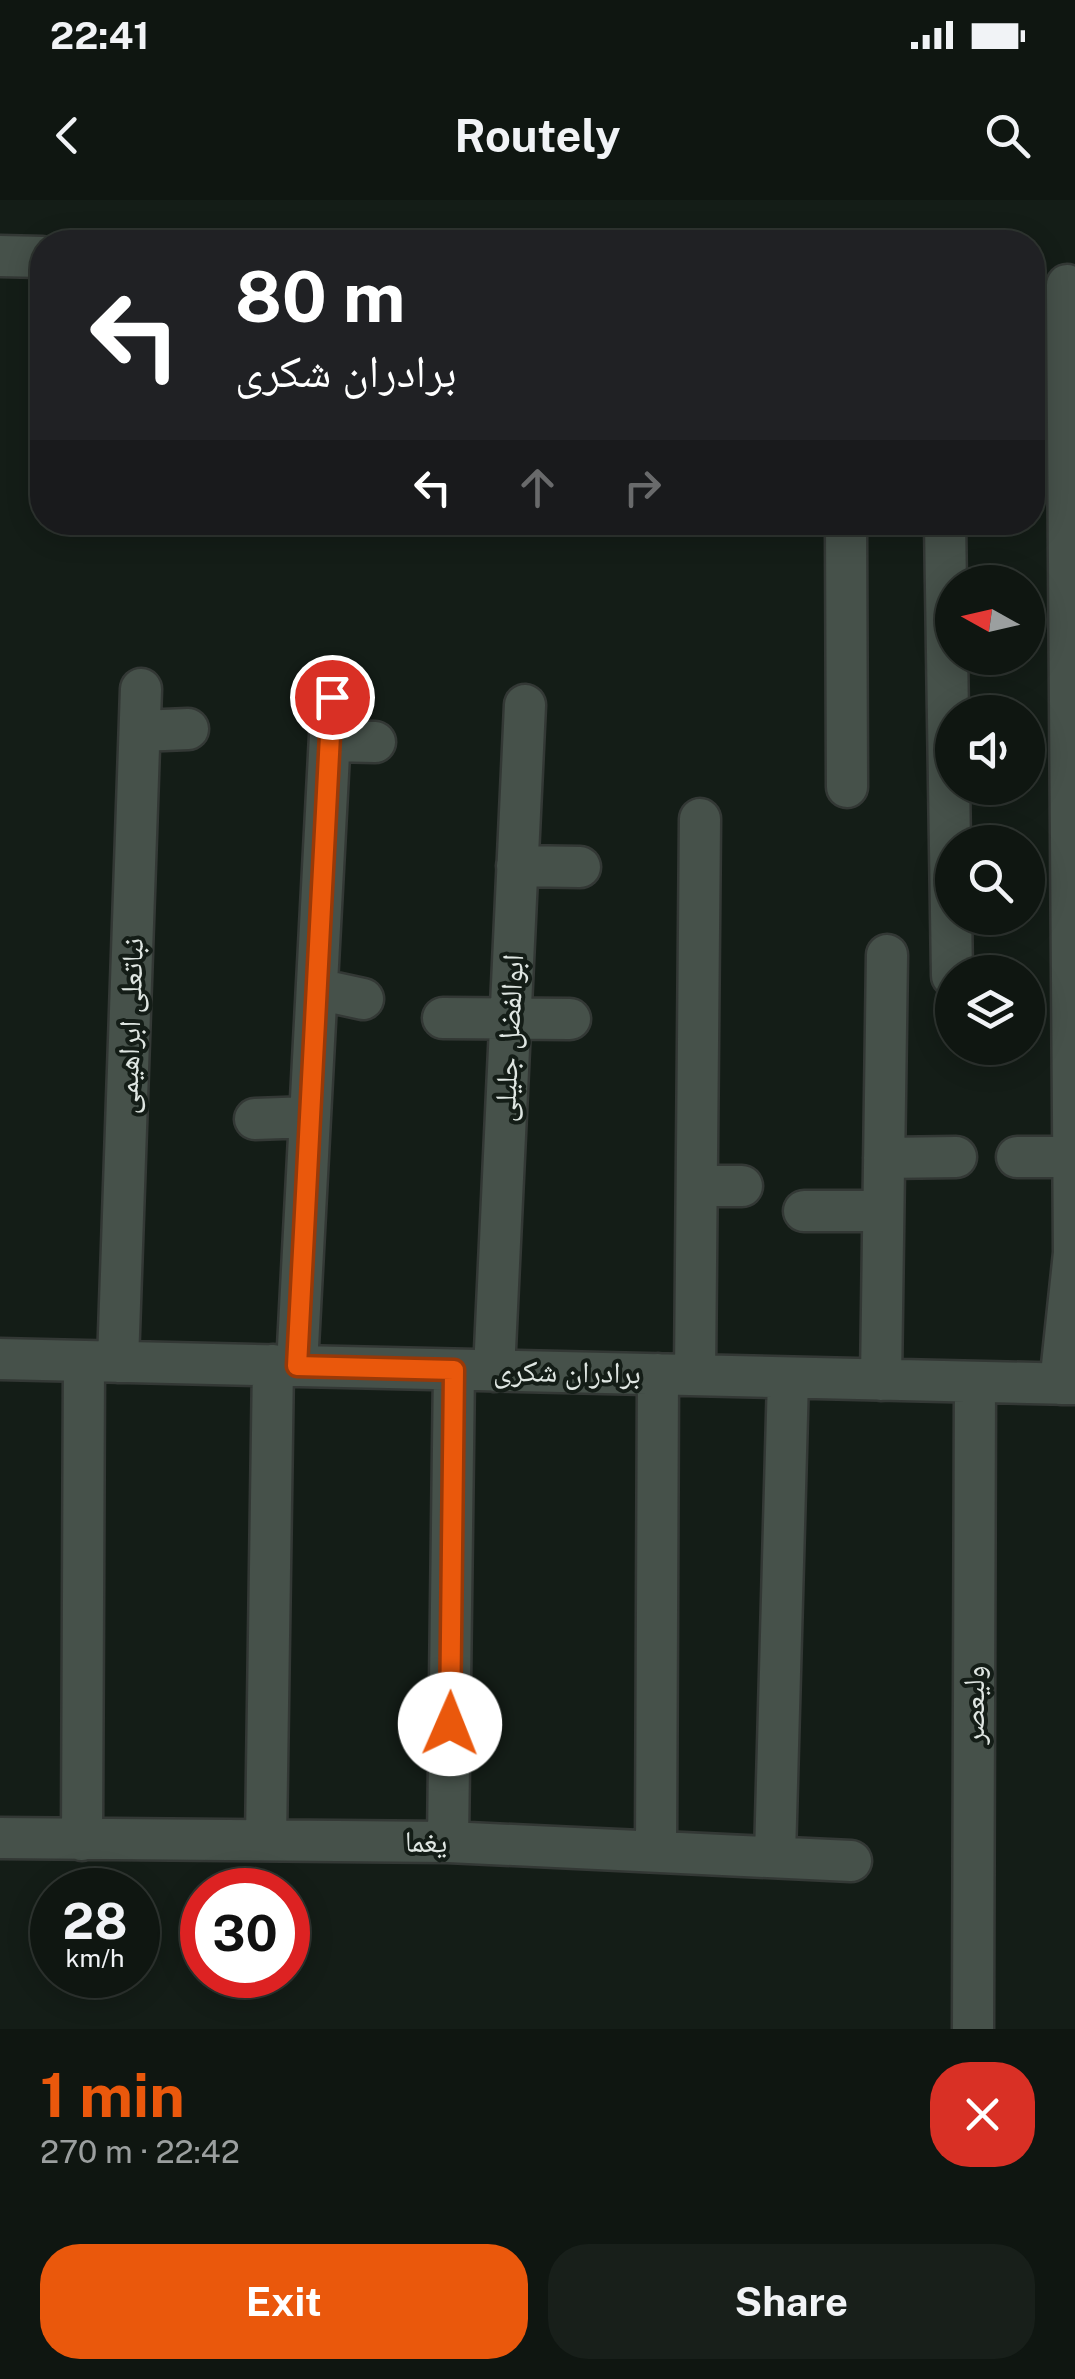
<!DOCTYPE html>
<meta charset="utf-8">
<style>
:root{--surface:#0f1611;--page:#181f1a;--text:#f1f3f6;--muted:#9b9f9f;--line:#2f3531;--accent:#ea580c}
body{margin:0;font-family:"Public Sans","Noto Naskh Arabic",sans-serif;background:var(--page);color:var(--text);height:100vh;display:flex;flex-direction:column;font-size:38px;white-space:nowrap}
*{box-sizing:border-box;margin:0}
p{font-size:32px;color:var(--muted)}
.icon{flex:none;width:55px;height:55px;fill:none;stroke:currentColor;stroke-width:2;stroke-linecap:round;stroke-linejoin:round}
.map{position:relative;height:1829px;overflow:hidden}
.drawer{display:flex;flex-direction:column;background:var(--surface);flex:1}
.drawer>*{flex:none}
.hud{position:absolute;left:30px;top:30px;width:1015px;height:305px;border-radius:40px;box-shadow:0 5px 25px #0003,0 0 0 2px var(--line);background:#202124;color:#fff;overflow:hidden}
.needle{width:65px;rotate:278deg}
.buttons{position:absolute;left:935px;top:365px;display:grid;gap:20px}
.buttons a{display:grid;place-items:center;width:110px;height:110px;border-radius:50%;background:var(--surface);box-shadow:0 5px 25px #0003,0 0 0 2px var(--line);font-size:50px}
.speed{position:absolute;left:30px;top:1668px;display:flex;gap:20px;font-size:50px;font-weight:700;text-align:center}
.speed>*{display:grid;place-content:center;width:130px;height:130px;border-radius:50%;background:var(--surface);box-shadow:0 5px 25px #0003,0 0 0 2px var(--line);line-height:1}
.speed small{font-size:25px;font-weight:400}
.speed .limit{border:15px solid #d22;background:#fff;color:#111}
.pin{position:absolute;display:grid;place-items:center;width:85px;height:85px;color:#fff;margin:-42px;border:5px solid #fff;border-radius:50%;box-shadow:0 2px 10px #0007}
.me{position:absolute;width:110px;margin:-55px;rotate:1deg;stroke-linejoin:round;filter:drop-shadow(0 0 8px #0008)}
.turn{display:flex;align-items:center;gap:35px;height:210px;padding:0 40px;font-size:45px}
.turn .icon{width:130px;height:130px;stroke-width:2.5}
.turn b{display:block;font-size:70px;line-height:85px}
.lanes{display:flex;align-items:center;height:95px;padding:0 40px;background:#0003;justify-content:center;gap:50px;direction:ltr}
.lanes .off{opacity:.35}
.round{display:grid;place-items:center;flex:none;width:105px;height:105px;border-radius:40px;background:var(--page)}
.overview{display:flex;align-items:center;justify-content:space-between;height:170px;padding:0 40px}
h1{font-size:60px;font-weight:700;line-height:75px;color:var(--accent)}
.action{display:flex;gap:20px;margin-top:auto;padding:20px 40px}
.action a{flex:1;height:115px;border-radius:40px;background:var(--accent);color:#fff;font-size:40px;font-weight:700;line-height:115px;text-align:center}
.action a+a{background:var(--page);color:var(--text)}
.status{display:flex;justify-content:space-between;align-items:center;height:70px;padding:0 50px;background:var(--surface);direction:ltr}
.status svg{height:28px;fill:currentColor}
header{display:flex;justify-content:space-between;align-items:center;height:130px;padding:0 40px;background:var(--surface);font-size:45px;font-weight:700}
.map>svg:first-child{display:block}
.lines{fill:none;stroke-linecap:round;stroke-linejoin:round}
.minor-casing{stroke:#333835;stroke-width:45}
.minor{stroke:#46514a;stroke-width:40}
.route-casing{stroke:#983908;stroke-width:25}
.route{stroke:#ea580c;stroke-width:18}
.labels{text-anchor:middle;stroke-width:8;stroke-linejoin:round;paint-order:stroke}
.street-label{font-size:30px;fill:#dfe6e2;stroke:#141d17}
</style>
<div class="status"><b>22:41</b><svg viewBox="0 0 49 12"><path d="M0 12V9h3v3zM5 12V6h3v6zM10 12V3h3v9zM15 12V0h3v12zM26 1h20v11H26zM47 4h2v5h-2z"/></svg></div>
<header><svg class="icon" aria-label="back" viewBox="0 0 24 24"><path d="M15 5l-7 7 7 7"/></svg>Routely<svg class="icon" aria-label="search" viewBox="0 0 24 24"><circle cx="10" cy="10" r="6"/><path d="M15 15l6 6"/></svg></header>
<div class="map">
<svg width="1075" height="1829" viewBox="0 0 1075 1829">
<rect width="100%" height="100%" fill="#141d17"/>
<g class="lines">
<defs>
<path id="minor" d="M0,56L42,57
M846,322L847,587
M945,322L952,776
M140,531L188,529
M330,541L375,542
M517,666L580,667
M317,789L363,799
M443,818L570,819
M255,919L310,917
M1017,957H1074
M884,958L956,957
M697,986H742
M804,1011H883
M0,1159L1075,1184
M118,1162L141,489
M297,1166L332,497
M494,1171L525,505
M695,1175L700,619
M881,1180L887,755
M1060,1184L1074,1053L1067,85
M0,1638L448,1642L851,1661
M82,1640L84,1161
M266,1640L273,1165
M448,1642L454,1170
M656,1651L658,1174
M775,1656L788,1178
M973,1829L975,1182"/>
</defs>
<!-- minor casing -->
<use href="#minor" class="minor-casing"/>
<!-- minor -->
<use href="#minor" class="minor"/>
</g>
<g class="lines">
<defs>
<path id="route" d="M332,497L297,1166L454,1170L450,1524"/>
</defs>
<!-- route casing -->
<use href="#route" class="route-casing"/>
<!-- route -->
<use href="#route" class="route"/>
</g>
<g class="labels">
<!-- street labels -->
<g class="street-label">
<text transform="translate(130 826) rotate(-88)" y="10">نباتعلی ابراهیمی</text>
<text transform="translate(509 838) rotate(-87)" y="10">ابوالفضل جلیلی</text>
<text transform="translate(567 1172) rotate(1)" y="10">برادران شکری</text>
<text transform="translate(974 1505) rotate(-90)" y="10">ولیعصر</text>
<text transform="translate(426 1642) rotate(1)" y="10">یغما</text>
</g>
</g>
</svg>
<div class="buttons">
<a><svg class="needle" viewBox="-14 -14 28 28"><path d="M0-13l5 13h-10z" fill="#e53935"/><path d="M0 13l5-13h-10z" fill="#9b9f9f"/></svg></a>
<a><svg class="icon" aria-label="sound" viewBox="0 0 24 24"><path d="M4 9h4l5-4v14l-5-4H4zM17 9q2 3 0 6"/></svg></a>
<a><svg class="icon" aria-label="search" viewBox="0 0 24 24"><circle cx="10" cy="10" r="6"/><path d="M15 15l6 6"/></svg></a>
<a><svg class="icon" aria-label="layers" viewBox="0 0 24 24"><path d="M12 4l9 5-9 5-9-5zM3 14l9 5 9-5"/></svg></a>
</div>
<div class="speed"><div>28<small>km/h</small></div><div class="limit">30</div></div>
<div class="pin" style="left:332px;top:497px;background:#d93025"><svg class="icon" aria-label="arrive" viewBox="0 0 24 24"><path d="M6 21V4h12l-3 4 3 4H6"/></svg></div>
<svg class="me" style="left:450px;top:1524px" viewBox="-20 -20 40 40"><circle r="19" fill="#fff"/><path d="M0-13L10 11 0 6-10 11z" fill="#ea580c"/></svg>
<div class="hud">
<div class="turn"><svg class="icon" aria-label="left" viewBox="0 0 24 24"><path d="M17 20v-9H6M10 6l-5 5 5 5"/></svg><div><b>80 m</b>برادران شکری</div></div>
<div class="lanes"><svg class="icon" aria-label="left" viewBox="0 0 24 24"><path d="M17 20v-9H6M10 6l-5 5 5 5"/></svg><svg class="icon off" aria-label="ahead" viewBox="0 0 24 24"><path d="M12 20V5M6 11l6-6 6 6"/></svg><svg class="icon off" aria-label="right" viewBox="0 0 24 24"><path d="M7 20v-9h11M14 6l5 5-5 5"/></svg></div>
</div>
</div>
<section class="drawer">
<div class="overview"><div><h1>1 min</h1><p>270 m · 22:42</p></div><a class="round" style="background:#d93025;color:#fff"><svg class="icon" aria-label="close" viewBox="0 0 24 24"><path d="M6 6l12 12M18 6L6 18"/></svg></a></div>
<div class="action"><a>Exit</a><a>Share</a></div>
</section>
